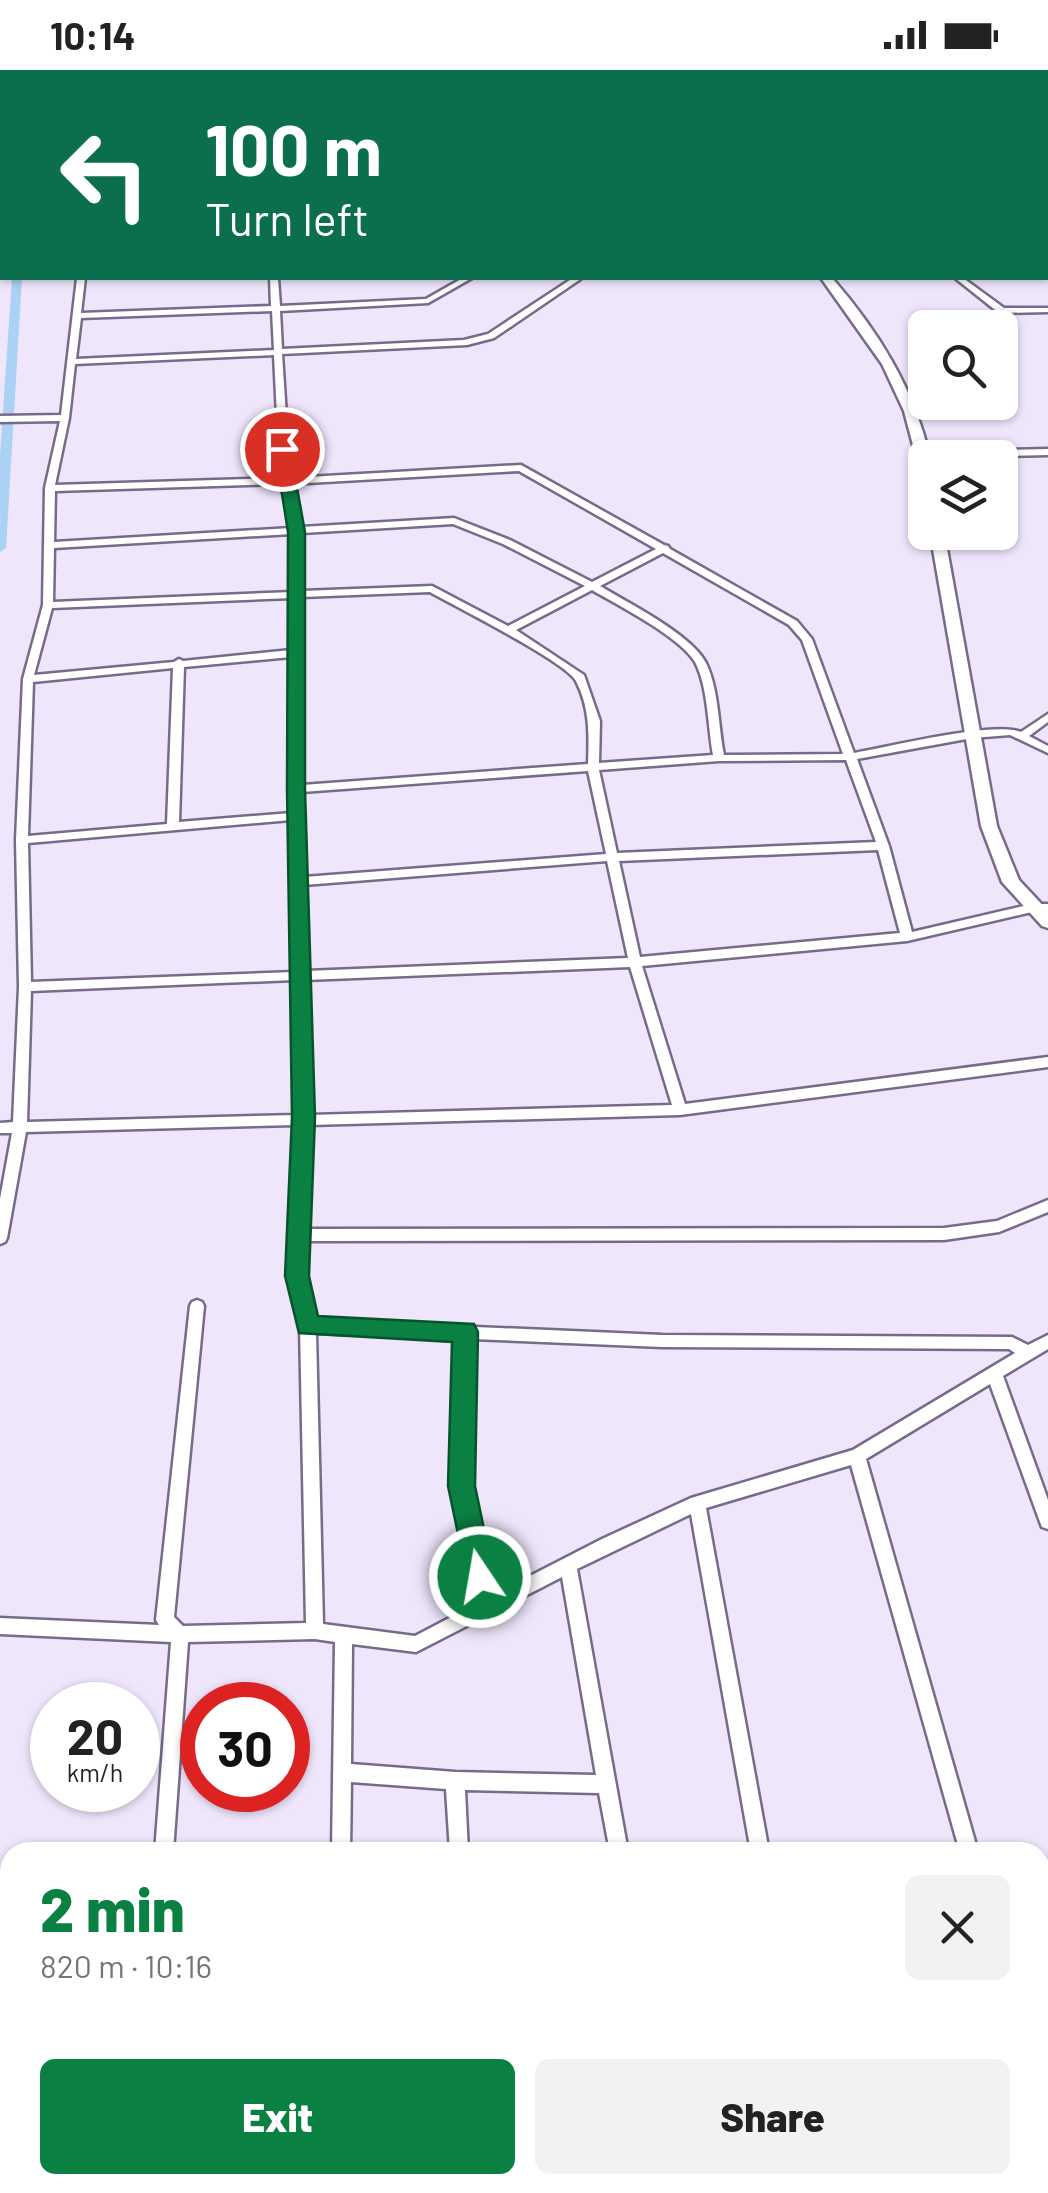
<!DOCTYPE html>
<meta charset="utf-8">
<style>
:root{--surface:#fff;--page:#f2f2f2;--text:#222;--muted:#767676;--accent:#0b8043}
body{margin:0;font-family:Barlow,sans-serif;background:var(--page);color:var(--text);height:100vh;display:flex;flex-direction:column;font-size:38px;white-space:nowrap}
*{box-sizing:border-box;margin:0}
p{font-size:32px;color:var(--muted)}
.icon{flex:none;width:55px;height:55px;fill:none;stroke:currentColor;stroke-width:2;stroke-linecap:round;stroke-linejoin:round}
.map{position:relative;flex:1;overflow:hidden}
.side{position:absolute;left:0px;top:1772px;width:1050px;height:352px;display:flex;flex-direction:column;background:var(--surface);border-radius:30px 30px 0 0;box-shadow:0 2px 8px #0004}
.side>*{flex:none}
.top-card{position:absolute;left:0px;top:0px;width:1050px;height:210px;box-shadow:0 2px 8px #0004;background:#0b6e4f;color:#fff;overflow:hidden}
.controls{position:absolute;left:908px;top:240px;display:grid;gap:20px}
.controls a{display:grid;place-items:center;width:110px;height:110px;border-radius:15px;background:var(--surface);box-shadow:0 2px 8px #0004;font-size:50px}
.speed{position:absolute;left:30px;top:1612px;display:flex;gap:20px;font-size:50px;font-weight:700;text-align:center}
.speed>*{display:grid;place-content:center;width:130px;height:130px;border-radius:50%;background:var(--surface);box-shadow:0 2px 8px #0004;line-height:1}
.speed small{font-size:25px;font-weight:400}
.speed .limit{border:15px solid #d22;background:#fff;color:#111}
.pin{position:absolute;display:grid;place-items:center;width:85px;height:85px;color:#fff;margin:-42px;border:5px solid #fff;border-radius:50%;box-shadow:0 2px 10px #0007}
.me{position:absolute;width:110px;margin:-55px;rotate:348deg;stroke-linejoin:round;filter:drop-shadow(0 0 8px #0008)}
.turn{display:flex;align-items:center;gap:35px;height:210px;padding:0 40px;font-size:45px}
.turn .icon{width:130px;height:130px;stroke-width:2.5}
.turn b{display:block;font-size:70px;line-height:85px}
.round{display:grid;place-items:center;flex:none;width:105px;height:105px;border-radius:15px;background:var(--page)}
.summary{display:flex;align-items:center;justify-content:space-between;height:170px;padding:0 40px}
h1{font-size:60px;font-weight:800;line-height:75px;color:var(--accent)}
.cta{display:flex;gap:20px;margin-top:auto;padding:20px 40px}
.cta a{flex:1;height:115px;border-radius:15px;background:var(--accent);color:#fff;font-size:40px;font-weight:800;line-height:115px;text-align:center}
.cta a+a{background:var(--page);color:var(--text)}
.status{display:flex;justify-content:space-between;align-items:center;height:70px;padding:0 50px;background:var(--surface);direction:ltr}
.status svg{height:28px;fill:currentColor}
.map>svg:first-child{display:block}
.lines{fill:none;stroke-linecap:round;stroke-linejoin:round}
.canal{fill:#abd2f4;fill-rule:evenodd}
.minor-casing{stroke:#786b8a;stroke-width:5}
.tertiary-casing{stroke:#786b8a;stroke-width:4}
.secondary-casing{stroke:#786b8a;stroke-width:5}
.minor{fill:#fff;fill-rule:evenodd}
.tertiary{fill:#fff;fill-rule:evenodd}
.secondary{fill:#fff;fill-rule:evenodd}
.route{fill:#0b8043;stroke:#07532c;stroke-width:2.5}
</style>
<div class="status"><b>10:14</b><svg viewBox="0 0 49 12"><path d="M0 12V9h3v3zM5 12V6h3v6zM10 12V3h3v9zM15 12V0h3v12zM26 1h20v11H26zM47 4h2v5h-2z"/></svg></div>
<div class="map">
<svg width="1048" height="2123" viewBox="0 0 1048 2123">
<rect width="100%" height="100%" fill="#efe6fc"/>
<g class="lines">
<!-- canal -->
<path class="canal" d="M62,0H70V2H62Z
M12,208H22L6,478L0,482V385Z"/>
<defs>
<path id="minor" d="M45,0H51V2H45Z
M76,0H82V2H76Z
M124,0H130L131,2H125Z
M191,0H197L198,2H192Z
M310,0H316L317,2H311Z
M447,0H453L454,2H448Z
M596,0H602L603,2H597Z
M739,0H746L744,2H737Z
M835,0H842L840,2H833Z
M935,0H942L940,2H933Z
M1024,0H1031L1032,2H1026Z
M0,146H2V154H0Z
M77,208H85L81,243L271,236L270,208H278L280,236L426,229L463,208H472L428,233L280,241L282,279L464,270L488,264L573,208H582L494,268L467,275L282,284L290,408L521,395L664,475L668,476L670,479L797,551L812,569L854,683C888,677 994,651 1021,662L1048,644V652L1029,666L1048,676V683L1010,665L972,668L857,689L889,776L912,862L1032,834H1048V842H1032L907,871L642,896L685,1034L1048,987V997L680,1045L310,1055L306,1159L944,1158L997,1151L1048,1130V1142L999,1162L944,1170L306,1171L304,1206L314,1250L662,1265L1012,1267L1028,1275L1048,1265V1279L1003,1306L1048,1430V1459L1042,1457L1040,1452L990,1314L866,1389L978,1782H960L851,1395L706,1438L769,1782H751L691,1444L577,1499L628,1782H610L599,1723L465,1720L468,1782H450L446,1719L351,1712L350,1782H332L335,1572L315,1569L188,1572L173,1782H155L171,1572L0,1564V1548L159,1555L156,1550L190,1236L192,1232L197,1230L202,1232L204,1236L174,1547L183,1556L306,1553L300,1256L290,1206L296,1055L26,1062L7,1168L5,1172L0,1174V1129L12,1063H0V1053L13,1052L19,917L16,770L23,609L43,535L45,418L60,351L0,352V346L61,345ZM272,241L274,280L76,289L81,248ZM274,285L280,408L55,415L69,348L75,294ZM519,401L656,479L592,512L510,470L454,448L301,457L290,414ZM281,414L291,458L54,472L55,421ZM453,454L503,474L585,516L508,556L432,516L302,521V463ZM292,464V522L53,532L54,478ZM663,483L789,555L802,570L843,684L724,685C718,655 719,620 706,593C691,564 628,533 600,516ZM592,520C619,536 679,566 695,592C708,616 708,658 713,685L599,693L600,651L584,605L516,560ZM430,522C455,536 566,592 576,611C590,638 589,665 588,694L302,715V527ZM292,528L291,580L183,591L179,589L174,592L34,605L52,538ZM291,587V743L179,752L184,597ZM173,598L167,754L28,766L33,612ZM846,690L876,772L617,783L599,700L719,691ZM588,701L606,784L304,807L302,722ZM291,750L294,902L31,912L28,773ZM878,780L900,863L640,887L619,791ZM607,791L628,888L306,901L304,815ZM630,897L672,1035L310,1045L306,910ZM294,910L296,1045L27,1052L31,921ZM316,1263L457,1269L454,1416L478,1533L415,1566L323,1554ZM472,1269L662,1277L1009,1279L1015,1283L853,1380L691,1428L602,1469L493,1525L470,1416ZM562,1507L596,1705L455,1702L351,1694L352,1574L416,1582Z
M955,208H963L1004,238H1048V242L999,243Z
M1048,379V385L923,388L918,385L923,382Z
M1048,1873V1893L1040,1894V1874Z
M1040,2023L1048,2028V2071L1040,2066Z
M129,2115H149L148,2123H128Z
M472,2115H492L493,2123H473Z
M666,2115H686L687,2123H667Z
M818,2115H838L839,2123H819Z"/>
<path id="tertiary" d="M2,80V86L0,87V81Z"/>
<path id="secondary" d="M633,0H643L645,2H635Z
M821,208H832C878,261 914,318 930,388H925V398L918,394L904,341L882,294Z
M930,462H944L997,756L1019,810L1048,841V858L1042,856L1002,812L981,756Z"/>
</defs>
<!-- minor casing -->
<use href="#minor" class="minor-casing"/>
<!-- tertiary casing -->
<use href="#tertiary" class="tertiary-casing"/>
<!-- secondary casing -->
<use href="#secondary" class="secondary-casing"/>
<!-- minor -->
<use href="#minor" class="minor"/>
<!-- tertiary -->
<use href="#tertiary" class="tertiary"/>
<!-- secondary -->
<use href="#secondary" class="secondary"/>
</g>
<!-- route -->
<path class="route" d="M282,374L290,379L305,462V719L315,1047L309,1206L318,1246L474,1254L478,1262L475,1416L494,1507L490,1516L480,1520L471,1516L467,1507L448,1416L452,1272L299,1263L285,1206L292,1047L287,719L288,462L275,379Z"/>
</svg>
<div class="controls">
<a><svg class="icon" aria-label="search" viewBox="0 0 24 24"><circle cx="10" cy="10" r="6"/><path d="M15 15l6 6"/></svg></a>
<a><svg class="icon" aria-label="layers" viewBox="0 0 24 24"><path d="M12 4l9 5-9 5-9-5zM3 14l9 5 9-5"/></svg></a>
</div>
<div class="speed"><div>20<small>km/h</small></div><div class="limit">30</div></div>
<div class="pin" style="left:282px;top:379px;background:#d93025"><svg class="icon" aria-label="arrive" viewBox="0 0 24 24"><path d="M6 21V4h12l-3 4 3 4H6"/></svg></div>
<svg class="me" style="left:480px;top:1507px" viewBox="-20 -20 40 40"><circle r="17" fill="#0b8043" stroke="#fff" stroke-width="3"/><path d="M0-11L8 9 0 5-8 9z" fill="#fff"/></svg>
<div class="top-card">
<div class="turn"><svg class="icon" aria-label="left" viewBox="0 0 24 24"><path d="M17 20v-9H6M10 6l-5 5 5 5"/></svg><div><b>100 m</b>Turn left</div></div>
</div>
<section class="side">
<div class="summary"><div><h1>2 min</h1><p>820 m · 10:16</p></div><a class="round"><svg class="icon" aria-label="close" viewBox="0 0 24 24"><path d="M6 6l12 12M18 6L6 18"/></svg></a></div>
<div class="cta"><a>Exit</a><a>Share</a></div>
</section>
</div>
